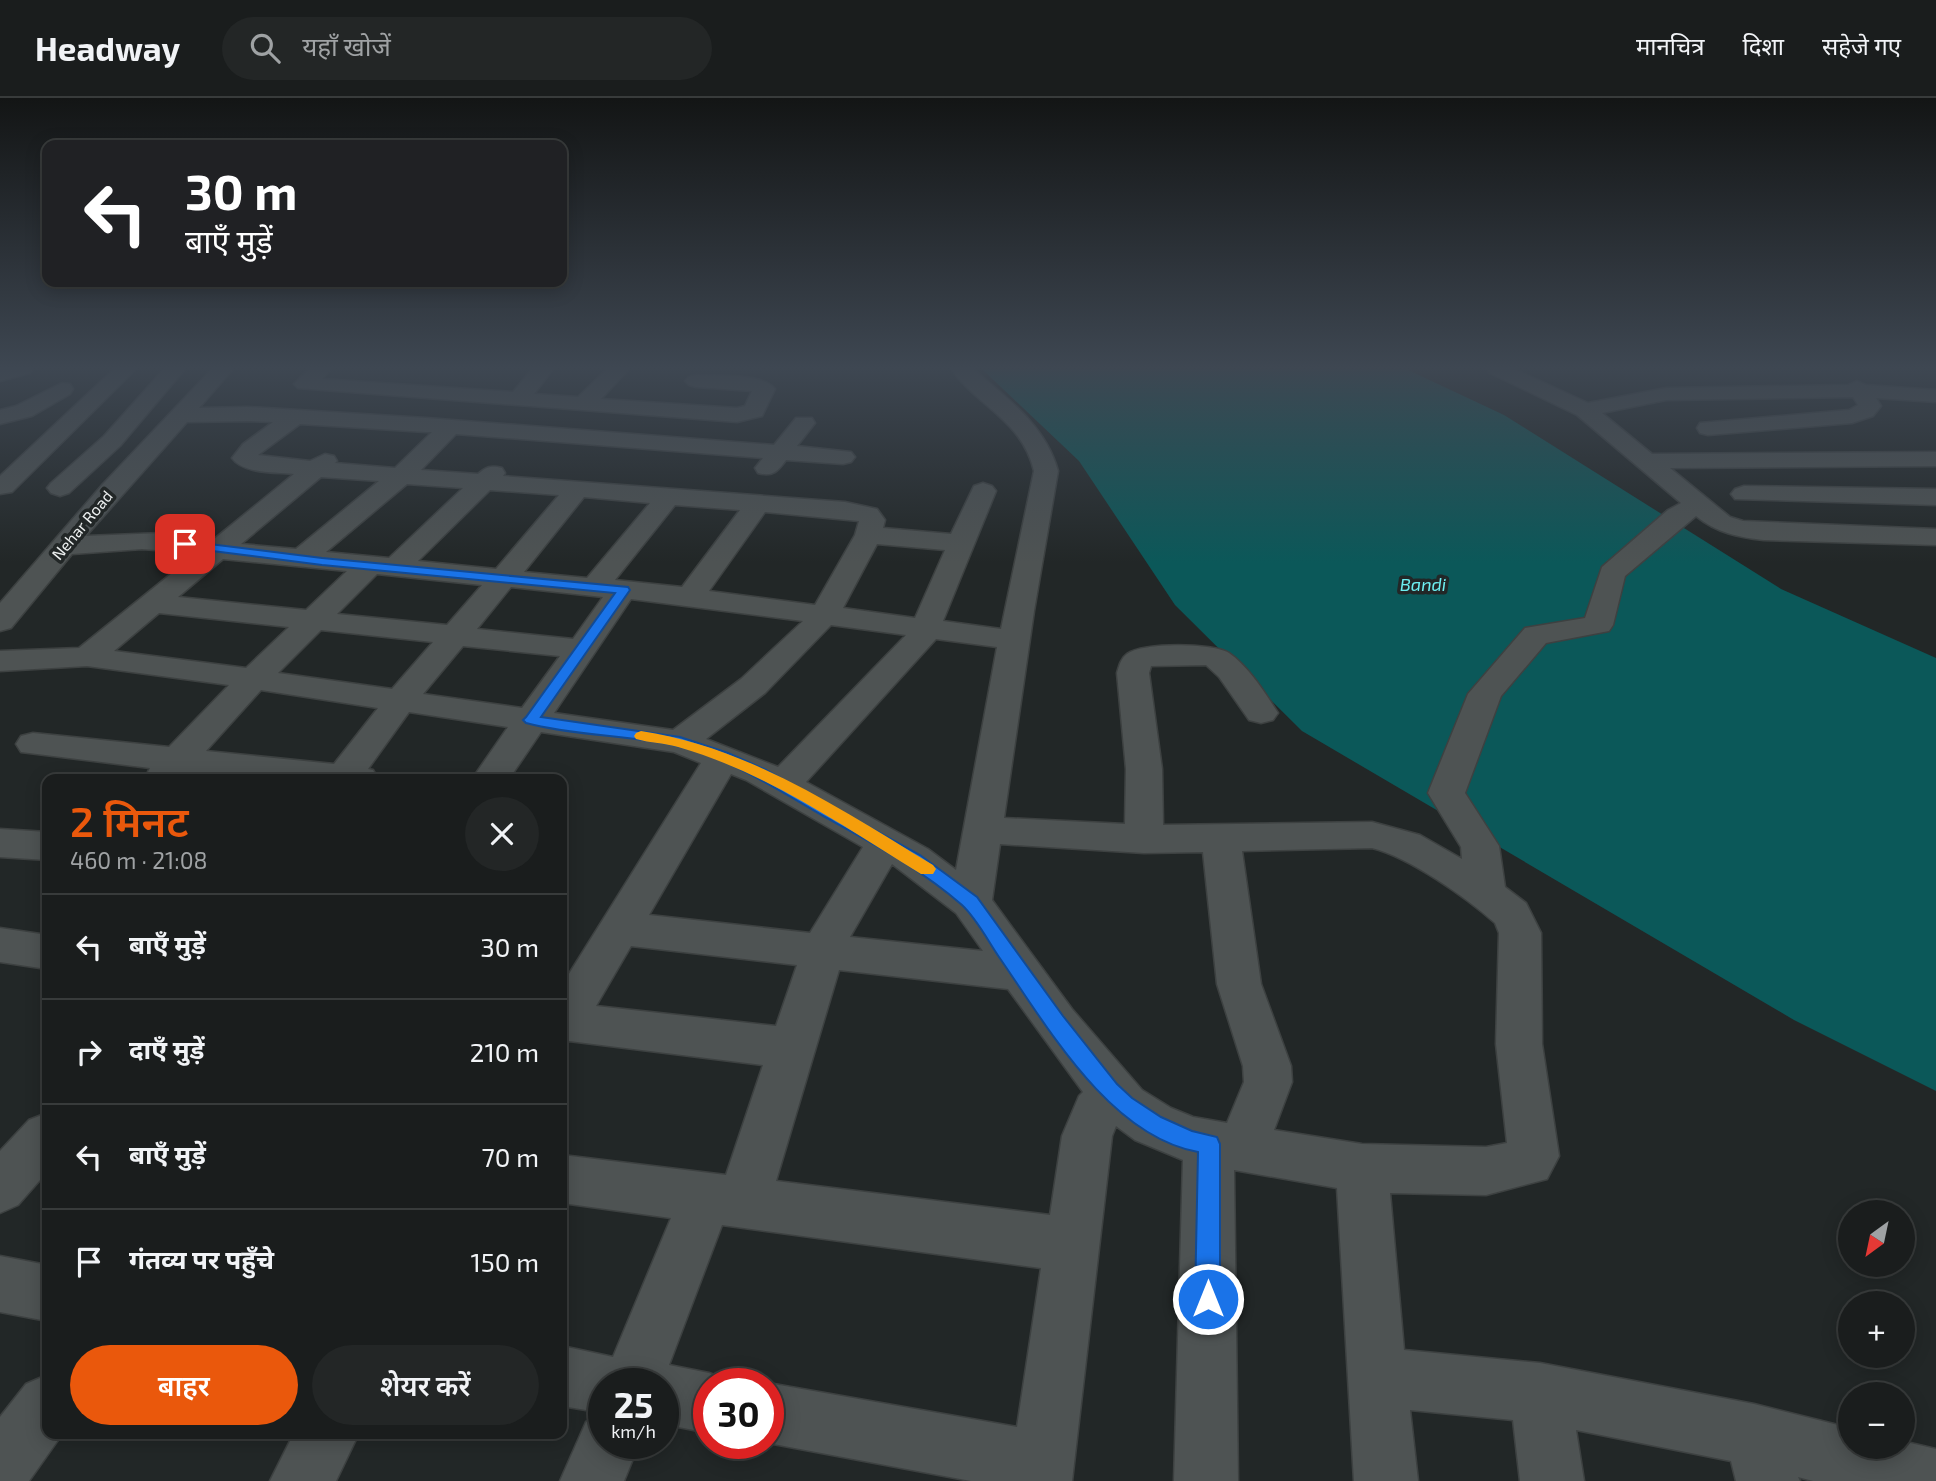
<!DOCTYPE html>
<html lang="hi">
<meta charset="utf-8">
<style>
:root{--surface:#1a1d1d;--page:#232626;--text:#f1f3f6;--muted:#9fa2a4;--line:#383b3b;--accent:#ea580c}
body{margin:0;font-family:"Exo 2","Noto Sans Devanagari",sans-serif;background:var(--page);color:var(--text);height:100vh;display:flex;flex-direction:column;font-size:26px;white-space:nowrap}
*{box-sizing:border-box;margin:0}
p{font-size:23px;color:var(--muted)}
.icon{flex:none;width:38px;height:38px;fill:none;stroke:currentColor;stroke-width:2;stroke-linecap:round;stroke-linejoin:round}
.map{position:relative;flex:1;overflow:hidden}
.drawer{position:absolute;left:42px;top:676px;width:525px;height:665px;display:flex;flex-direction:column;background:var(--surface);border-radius:14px;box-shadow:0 4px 18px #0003,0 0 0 2px var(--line)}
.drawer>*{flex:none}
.top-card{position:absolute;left:42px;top:42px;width:525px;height:147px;border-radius:14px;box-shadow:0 4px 18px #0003,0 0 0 2px var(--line);background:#202124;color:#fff;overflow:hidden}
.needle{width:46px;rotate:213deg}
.tools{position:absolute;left:1838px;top:1102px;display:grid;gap:14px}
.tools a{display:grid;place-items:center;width:77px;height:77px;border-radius:50%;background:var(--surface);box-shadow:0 4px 18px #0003,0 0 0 2px var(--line);font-size:35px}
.speed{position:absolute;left:588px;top:1270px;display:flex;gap:14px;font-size:35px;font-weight:700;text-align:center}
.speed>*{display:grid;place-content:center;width:91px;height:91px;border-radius:50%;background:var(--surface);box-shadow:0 4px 18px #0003,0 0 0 2px var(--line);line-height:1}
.speed small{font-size:18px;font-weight:400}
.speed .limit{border:10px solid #d22;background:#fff;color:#111}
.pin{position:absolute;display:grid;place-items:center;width:60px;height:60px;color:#fff;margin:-30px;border-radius:14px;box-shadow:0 4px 10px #0006}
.me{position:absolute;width:77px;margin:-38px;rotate:0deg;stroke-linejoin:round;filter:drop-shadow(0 0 5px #0008)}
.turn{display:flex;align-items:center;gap:24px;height:147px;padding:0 28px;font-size:32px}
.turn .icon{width:91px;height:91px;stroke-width:2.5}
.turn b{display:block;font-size:49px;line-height:60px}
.round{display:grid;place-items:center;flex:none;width:74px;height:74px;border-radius:37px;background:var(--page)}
.overview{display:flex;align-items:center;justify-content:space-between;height:119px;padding:0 28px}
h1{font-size:42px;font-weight:600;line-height:52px;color:var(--accent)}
.primary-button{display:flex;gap:14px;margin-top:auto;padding:14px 28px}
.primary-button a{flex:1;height:80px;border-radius:42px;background:var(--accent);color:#fff;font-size:28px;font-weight:600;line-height:80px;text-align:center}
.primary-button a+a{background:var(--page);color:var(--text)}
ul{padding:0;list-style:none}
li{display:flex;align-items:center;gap:21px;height:105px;padding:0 28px;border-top:2px solid var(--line)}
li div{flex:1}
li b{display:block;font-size:26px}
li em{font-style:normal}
header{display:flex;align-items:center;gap:42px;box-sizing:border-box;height:98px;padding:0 35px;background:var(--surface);border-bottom:2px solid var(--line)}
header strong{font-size:33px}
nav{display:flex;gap:38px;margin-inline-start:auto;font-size:24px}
.search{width:490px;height:63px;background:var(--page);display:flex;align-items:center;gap:18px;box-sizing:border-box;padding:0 24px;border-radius:38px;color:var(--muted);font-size:26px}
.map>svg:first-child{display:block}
.water{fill:#0b5859}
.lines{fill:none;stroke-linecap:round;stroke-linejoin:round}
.minor-casing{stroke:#3d4141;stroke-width:3}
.minor{fill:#4e5353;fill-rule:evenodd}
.route{fill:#1a73e8;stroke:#114b97;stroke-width:2}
.slow{fill:#f59e0b}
.labels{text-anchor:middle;stroke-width:7;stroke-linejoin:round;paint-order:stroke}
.far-street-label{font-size:16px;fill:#edf0f0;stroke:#222727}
.far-water-label{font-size:18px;font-style:italic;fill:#6deff1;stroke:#222727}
</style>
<header>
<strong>Headway</strong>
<div class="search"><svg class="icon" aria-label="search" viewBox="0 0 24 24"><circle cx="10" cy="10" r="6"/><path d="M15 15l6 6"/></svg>यहाँ खोजें</div>
<nav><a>मानचित्र</a><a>दिशा</a><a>सहेजे गए</a></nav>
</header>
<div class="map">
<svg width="1936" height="1383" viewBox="0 0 1936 1383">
<rect width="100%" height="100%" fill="#222727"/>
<!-- water -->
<path class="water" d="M982,271H1406L1504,317L1781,491L1936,560V993L1794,922L1302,633L1175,507L1079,363Z"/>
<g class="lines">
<defs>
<path id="minor" d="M0,271H33L30,275L0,283Z
M114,271H136L12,394L0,396V378Z
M164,271H185L120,348L69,395L60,398L51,395L47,390L51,385L104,338Z
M212,271H233L199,310L248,309L426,320L774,347L796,320H812L815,325L797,348L851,354L855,359L851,364L843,366L786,362C778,373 773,379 758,375L755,370L763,360L456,336L421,372L478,376C486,369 491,367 502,370L505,375L503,378L845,404L877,411L885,422L883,430L951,436L974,388L983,385L992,388L996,393L943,523L1001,531L1034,373C1022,322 978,309 951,271H973C1007,300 1046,328 1058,373L1034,513L1004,720L1125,726L1126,671L1117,575C1119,568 1121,560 1127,556C1142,544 1214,545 1229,555C1249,569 1265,595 1278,615L1273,622L1261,625L1249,622L1219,579L1206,567L1151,568L1149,575L1162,671L1163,727L1372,724L1420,737L1462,761L1461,749L1428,695L1468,596L1525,530L1585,520L1602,469L1668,412L1681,405L1577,317L1490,275L1487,271H1514L1588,305L1666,290L1848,287L1857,283L1866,287L1936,292V304L1876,300L1881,308L1873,318L1852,325L1708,337L1700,335L1697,330L1700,325L1849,312L1858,307L1853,299L1666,302L1602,315L1652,356L1936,354V368L1670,370L1730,419L1743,423L1936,431V447L1764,442C1738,439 1717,435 1696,418L1625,478L1613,527L1609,533L1546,545L1501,598L1465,695L1499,748L1505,789L1526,805L1541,835L1542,946L1559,1058L1547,1081L1486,1097L1390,1095L1404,1252L1540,1265L1754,1306L1850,1330V1349H1902V1343L1936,1351V1383H1813L1798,1379L1800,1383H1736L1731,1363L1576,1332L1584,1383H1520L1513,1322L1410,1312L1418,1383H1354L1337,1090L1234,1072L1238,1383H1174L1183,1062L1135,1042L1116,1028L1112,1038L1072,1383H971L768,1345V1286H764L768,1285L1017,1329L1041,1170L722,1127L669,1267L709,1275L730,1284L731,1286H709V1335L663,1326V1286H604V1315L562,1308V1248L613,1259L671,1120L562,1105V1057L726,1077L763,967L569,943L562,945V887L701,665L674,654L541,634L509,681H472L508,629L409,614L368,671L373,672L378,681H248L186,674L180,681H152L148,674L150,670L21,654L16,646L21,638L33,635L169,649L229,587L87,568L0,573V553L79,550L197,455L142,451L72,456L11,530L0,533V505L103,386ZM248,323L273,324L243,346L232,360C243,376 276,374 294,376L213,442L163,435L86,438L187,324ZM300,326L426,334H432L395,370L335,365L337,363L334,358L325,356L310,363L258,357ZM321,379L379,383L296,451L241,446ZM407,386L463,390L389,460L326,454ZM490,392L559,397L496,471L418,463ZM584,399L650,405L587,480L524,474ZM675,407L740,412L682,489L615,482ZM765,414L859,423L855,437L815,507L709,493ZM877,446L945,452L915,520L843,510ZM223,461L347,473L306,512L178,499ZM377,476L482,487L447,527L337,516ZM511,489L603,499L573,541L477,531ZM631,501L803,523L741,581L673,632L554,615ZM159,515L289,529L246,570L114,553ZM831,527L906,537L778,669L706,641L765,595ZM321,532L433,544L392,591L278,575ZM936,541L997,549L956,772L928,751L806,684ZM463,548L560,558L522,610L423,596ZM261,592L378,610L334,666L206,653ZM731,676L746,682L863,749L810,835L649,817ZM1000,746L1144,755L1203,754L1217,886L1243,968L1244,984L1227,1025L1193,1019L1171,1010L1142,992L1072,911L992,802ZM1372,750C1409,759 1467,800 1495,825L1499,835L1496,946L1507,1045L1486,1049L1362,1046L1274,1032L1292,984L1291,968L1261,886L1242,753ZM892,766L956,815L983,853L850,839ZM631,848L797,867L776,928L596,908ZM839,872L1008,891L1083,994L1079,998L1062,1038L1050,1117L776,1083Z
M309,271H331L322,281L513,294L532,271H553L534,296L578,299L607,271H629L601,301L737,310L745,308L752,293L696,289L689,287L685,283L689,279L696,277C715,278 763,275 775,291L762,318L737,324L298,290L294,286Z
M62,285L70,286L73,291L70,296L32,318L0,326V312L16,308Z
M1744,388L1936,391V407L1735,401L1731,396L1735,391Z
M0,731L47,734V762L0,759Z
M0,830L47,837V871L0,864Z
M47,1015V1074L18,1107L0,1115V1053L29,1022Z
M0,1158L47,1167V1223L0,1214Z
M47,1277V1335H63L29,1383H0V1319L26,1286Z
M604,1317V1346H639L624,1383H560L586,1324Z
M294,1335H359L336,1383H270Z"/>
</defs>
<!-- minor casing -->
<use href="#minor" class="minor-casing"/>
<!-- minor -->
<use href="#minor" class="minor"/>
</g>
<!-- sky -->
<linearGradient id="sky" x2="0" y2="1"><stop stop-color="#131515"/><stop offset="0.58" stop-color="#3e4752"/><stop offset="1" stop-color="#3e4752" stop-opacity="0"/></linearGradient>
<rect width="1936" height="465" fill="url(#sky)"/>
<!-- route -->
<path class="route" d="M185,443L322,460L628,489L630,492L541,619L680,639L728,655L764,671L920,757L977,799L1063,918L1117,986L1132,1000L1161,1019L1192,1033L1217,1039L1220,1046V1201L1216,1210L1208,1214L1199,1210L1195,1201L1198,1054C1109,1038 1047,928 999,859C988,843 977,821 962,807C921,771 872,745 825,719C778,692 730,660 677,648C628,637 575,638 526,625L523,622L526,619L615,495L322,467L181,449V444Z"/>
<!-- slow -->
<path class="slow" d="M641,633C749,649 842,712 933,767L936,771L933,776H921C844,729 766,674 678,649C665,645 650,645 636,641L634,638L636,635Z"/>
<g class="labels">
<!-- far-street labels -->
<g class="far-street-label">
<text transform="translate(82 427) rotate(-50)" y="6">Nehar Road</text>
</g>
<!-- far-water labels -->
<g class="far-water-label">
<text x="1423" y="493">Bandi</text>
</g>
</g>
</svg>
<div class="tools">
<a><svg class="needle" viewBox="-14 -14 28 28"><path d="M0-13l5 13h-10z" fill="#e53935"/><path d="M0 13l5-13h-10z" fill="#9fa2a4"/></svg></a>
<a>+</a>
<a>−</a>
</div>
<div class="speed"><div>25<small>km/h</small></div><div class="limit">30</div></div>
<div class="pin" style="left:185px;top:446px;background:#d93025"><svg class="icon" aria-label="arrive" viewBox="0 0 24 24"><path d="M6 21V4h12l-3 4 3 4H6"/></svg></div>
<svg class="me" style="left:1208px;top:1201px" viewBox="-20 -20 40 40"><circle r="17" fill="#1a73e8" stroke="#fff" stroke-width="3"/><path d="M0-11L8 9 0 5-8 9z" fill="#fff"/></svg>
<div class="top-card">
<div class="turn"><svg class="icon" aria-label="left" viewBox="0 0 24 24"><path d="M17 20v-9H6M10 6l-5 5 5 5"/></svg><div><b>30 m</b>बाएँ मुड़ें</div></div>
</div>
<section class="drawer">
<div class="overview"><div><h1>2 मिनट</h1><p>460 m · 21:08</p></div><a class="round"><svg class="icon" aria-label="close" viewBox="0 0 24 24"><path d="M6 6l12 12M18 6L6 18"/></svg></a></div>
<ul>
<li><svg class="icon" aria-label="left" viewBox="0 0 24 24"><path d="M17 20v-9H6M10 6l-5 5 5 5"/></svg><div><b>बाएँ मुड़ें</b></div><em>30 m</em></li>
<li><svg class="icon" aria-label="right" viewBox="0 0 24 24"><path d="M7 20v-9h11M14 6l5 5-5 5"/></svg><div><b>दाएँ मुड़ें</b></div><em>210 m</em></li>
<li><svg class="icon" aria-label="left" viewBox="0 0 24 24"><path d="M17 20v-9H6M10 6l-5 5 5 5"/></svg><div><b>बाएँ मुड़ें</b></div><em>70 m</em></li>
<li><svg class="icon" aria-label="arrive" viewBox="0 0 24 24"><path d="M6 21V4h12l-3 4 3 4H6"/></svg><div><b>गंतव्य पर पहुँचे</b></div><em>150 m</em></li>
</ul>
<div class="primary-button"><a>बाहर</a><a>शेयर करें</a></div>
</section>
</div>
